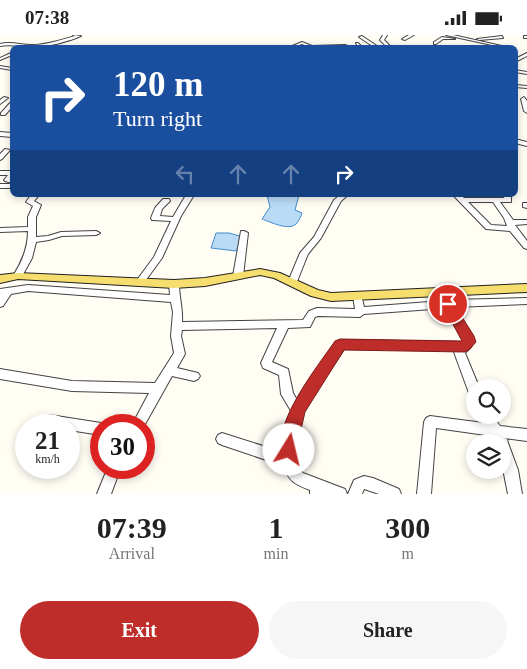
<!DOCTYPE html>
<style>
:root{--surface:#fff;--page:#f6f6f6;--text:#222;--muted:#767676;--accent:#bf2d2a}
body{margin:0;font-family:Georgia,serif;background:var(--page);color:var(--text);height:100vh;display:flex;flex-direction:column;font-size:19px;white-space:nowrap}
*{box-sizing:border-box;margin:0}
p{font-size:16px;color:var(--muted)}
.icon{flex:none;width:28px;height:28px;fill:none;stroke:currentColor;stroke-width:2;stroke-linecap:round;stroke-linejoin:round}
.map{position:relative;height:459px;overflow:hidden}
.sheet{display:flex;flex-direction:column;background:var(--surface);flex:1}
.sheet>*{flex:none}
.top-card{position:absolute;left:10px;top:10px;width:508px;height:152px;border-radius:8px;box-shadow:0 2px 8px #0003;background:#1a4fa0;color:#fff;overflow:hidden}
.tools{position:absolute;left:466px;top:344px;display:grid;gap:10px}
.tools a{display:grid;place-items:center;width:45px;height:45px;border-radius:50%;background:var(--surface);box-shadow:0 2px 8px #0003;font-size:25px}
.speed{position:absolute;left:15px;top:379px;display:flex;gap:10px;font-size:25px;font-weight:700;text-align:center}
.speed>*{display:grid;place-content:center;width:65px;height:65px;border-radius:50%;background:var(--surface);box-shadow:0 2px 8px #0003;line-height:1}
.speed small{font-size:12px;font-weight:400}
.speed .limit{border:8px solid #d22;background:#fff;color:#111}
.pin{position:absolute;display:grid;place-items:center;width:42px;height:42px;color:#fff;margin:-21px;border:2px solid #fff;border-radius:50%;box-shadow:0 1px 5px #0007}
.me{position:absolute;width:55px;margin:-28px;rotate:9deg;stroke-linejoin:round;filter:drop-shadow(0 0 4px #0008)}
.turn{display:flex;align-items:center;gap:18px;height:105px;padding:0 20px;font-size:22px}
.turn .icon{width:65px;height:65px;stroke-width:2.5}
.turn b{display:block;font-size:35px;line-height:42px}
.lanes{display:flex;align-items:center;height:48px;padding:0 20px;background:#0003;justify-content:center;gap:25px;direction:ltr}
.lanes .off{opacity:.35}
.eta{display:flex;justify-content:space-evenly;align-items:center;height:85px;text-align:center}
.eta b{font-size:30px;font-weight:800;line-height:35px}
.button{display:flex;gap:10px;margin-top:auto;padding:10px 20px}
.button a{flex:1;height:58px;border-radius:30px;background:var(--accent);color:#fff;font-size:20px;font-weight:800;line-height:58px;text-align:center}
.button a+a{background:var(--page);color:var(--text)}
.status{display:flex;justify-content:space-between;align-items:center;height:35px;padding:0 25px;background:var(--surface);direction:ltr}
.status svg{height:14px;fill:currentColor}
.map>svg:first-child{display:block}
.water{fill:#badbf5;stroke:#428bcb}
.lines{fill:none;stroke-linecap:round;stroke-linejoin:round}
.minor-casing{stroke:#434343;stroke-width:2}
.major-casing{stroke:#212121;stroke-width:2}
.minor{fill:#fff;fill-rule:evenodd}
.major{fill:#f5dd6e;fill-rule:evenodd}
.route{fill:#bf2d2a;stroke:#7c1d1b}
</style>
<div class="status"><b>07:38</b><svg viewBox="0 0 49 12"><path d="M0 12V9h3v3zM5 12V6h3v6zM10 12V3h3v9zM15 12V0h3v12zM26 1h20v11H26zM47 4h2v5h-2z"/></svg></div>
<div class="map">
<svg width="527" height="459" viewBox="0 0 527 459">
<rect width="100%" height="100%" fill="#fffdf4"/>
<!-- water -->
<path class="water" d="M267,160H299L295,175L302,178C301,181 299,186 296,189C289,196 270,187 262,184L270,172Z
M216,198H229L243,202L236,216L211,213Z"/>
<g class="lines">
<defs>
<path id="minor" d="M73,0L81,1C70,6 38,15 26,12C19,11 10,9 0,11V9C11,6 20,10 32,10C46,10 61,5 75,1Z
M383,0H387L384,5L391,12H374L359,2L362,1L377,11H386L380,5Z
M409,0H414L405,5L402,4Z
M446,0H453L506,12H501Z
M502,1L503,3L479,5L477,4Z
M524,1H527V3H524Z
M442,2L455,4H443L436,9H434V7Z
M302,7L312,11L345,10L350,12H309L302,9L294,12H290Z
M356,8H358L362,12H358Z
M11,18H12V20L0,25V23Z
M527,18V21L515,27V24Z
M0,31L12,33V35L0,33Z
M515,35L527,37V39L515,37Z
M515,50L527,51V53L515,52Z
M4,62L8,63L0,69V65Z
M524,62L527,66V78L524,76L521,64Z
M10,68H12V72L5,80H1V78Z
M0,97L12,98V102L0,101Z
M515,104L527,107V111L515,108Z
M5,114L10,115L2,124L0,125V119Z
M0,136H12V148L5,146L4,145L8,140H0Z
M0,149H12V153H0Z
M31,160H39L34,166L41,170L36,182V202L48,201L61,197L96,196L100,198L96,200L62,201L49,205L36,207L32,223L21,243L18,244L13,241C22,227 28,213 28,196L0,197V193L28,192V182L33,171L26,167Z
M186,160H194L181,181L162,223L143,249H137L135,247L137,245L154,222L171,186L152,185L151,183L155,173L163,164H169L170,166L162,174L160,181L173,182Z
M340,160H348L341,166L321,203L308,219L296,249H290L288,247L300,218L314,202L334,165Z
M453,160H461L464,163H504L503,160H511V167H500L513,185H527V189L515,190L527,206V214L524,213L510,196L486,194ZM468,167H493L504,183L507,191L491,190Z
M523,168H527V173L523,172Z
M241,196H244L248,198L243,241L238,244L233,241Z
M174,246L179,249C179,262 183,274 182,287L303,285L309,276L317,273L355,274L353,261L355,259H361L364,272L442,266L443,263H449L451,265L527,263V269L455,272L474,305L471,312L465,318L479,352H475V363L471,362L469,358L454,317L455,315L345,313L302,377L297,399L295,417L297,431L303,438L345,454L347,459H310V455C295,449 289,447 284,431L222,410L218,408L216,404L218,400L222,398L282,417L284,399L291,376L281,359L279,340L263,333L261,328L277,293L182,295L181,301L185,319L177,333L198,338L200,341L198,344L194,346L172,341L144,391V390H132L149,358L72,356L0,344V334L72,346L155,348L174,318L171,301L173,277L171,267L28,256L11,259L3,271L0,272V254L28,250L170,260L169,249ZM446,273L464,305L463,307L342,305L338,306L297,365L293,358L288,334L272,327L288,293L310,292L315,282L318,281L360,282L364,279Z
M50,380L101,388L105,390H101V400L69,395V390H46L44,386L46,382Z
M479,380H492L500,391L527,394V406L504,403L507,404L508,408L518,435L522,459H508L502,429V408H496L497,404L493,401L436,393L431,459H417L424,387L426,383L430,381L484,388Z
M108,432H121L111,459H97Z
M364,441L373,443L399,454L401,459H379L364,454L362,459H348L354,445Z"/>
<path id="major" d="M260,234L280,238L318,255L331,258L527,249V257L331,266L311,261L274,243L260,240L205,251L174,253L18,244L0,248V240L18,238L174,245L205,243Z"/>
</defs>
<!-- minor casing -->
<use href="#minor" class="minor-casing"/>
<!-- major casing -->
<use href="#major" class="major-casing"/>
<!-- minor -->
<use href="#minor" class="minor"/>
<!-- major -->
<use href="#major" class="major"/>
</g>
<!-- route -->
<path class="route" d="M448,264L452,266L474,301L476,307L469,315L465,317L344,315L305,377L295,421L289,423L283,421C270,390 318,331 335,306L340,304L462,306L442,269L444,266Z"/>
</svg>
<div class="tools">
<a><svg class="icon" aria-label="search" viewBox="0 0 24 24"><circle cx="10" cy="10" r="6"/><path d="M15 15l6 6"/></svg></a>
<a><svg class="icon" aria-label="layers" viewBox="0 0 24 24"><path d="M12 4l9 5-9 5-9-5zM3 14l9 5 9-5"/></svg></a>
</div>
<div class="speed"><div>21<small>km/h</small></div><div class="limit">30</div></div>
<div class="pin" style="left:448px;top:269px;background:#d93025"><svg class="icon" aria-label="arrive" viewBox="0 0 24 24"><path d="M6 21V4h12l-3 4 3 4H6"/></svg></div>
<svg class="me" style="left:289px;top:415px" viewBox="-20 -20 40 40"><circle r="19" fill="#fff"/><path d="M0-13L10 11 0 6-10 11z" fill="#bf2d2a"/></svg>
<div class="top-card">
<div class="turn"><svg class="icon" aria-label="right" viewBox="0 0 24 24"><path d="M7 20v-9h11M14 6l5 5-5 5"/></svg><div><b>120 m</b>Turn right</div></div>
<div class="lanes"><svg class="icon off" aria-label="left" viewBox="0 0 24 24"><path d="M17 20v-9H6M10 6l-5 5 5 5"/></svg><svg class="icon off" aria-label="ahead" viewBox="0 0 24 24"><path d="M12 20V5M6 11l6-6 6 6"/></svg><svg class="icon off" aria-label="ahead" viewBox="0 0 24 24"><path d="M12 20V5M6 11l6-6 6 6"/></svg><svg class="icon" aria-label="right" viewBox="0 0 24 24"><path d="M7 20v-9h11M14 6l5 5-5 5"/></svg></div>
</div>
</div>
<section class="sheet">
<div class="eta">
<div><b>07:39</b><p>Arrival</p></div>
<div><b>1</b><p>min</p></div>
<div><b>300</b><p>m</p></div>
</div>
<div class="button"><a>Exit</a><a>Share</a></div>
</section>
